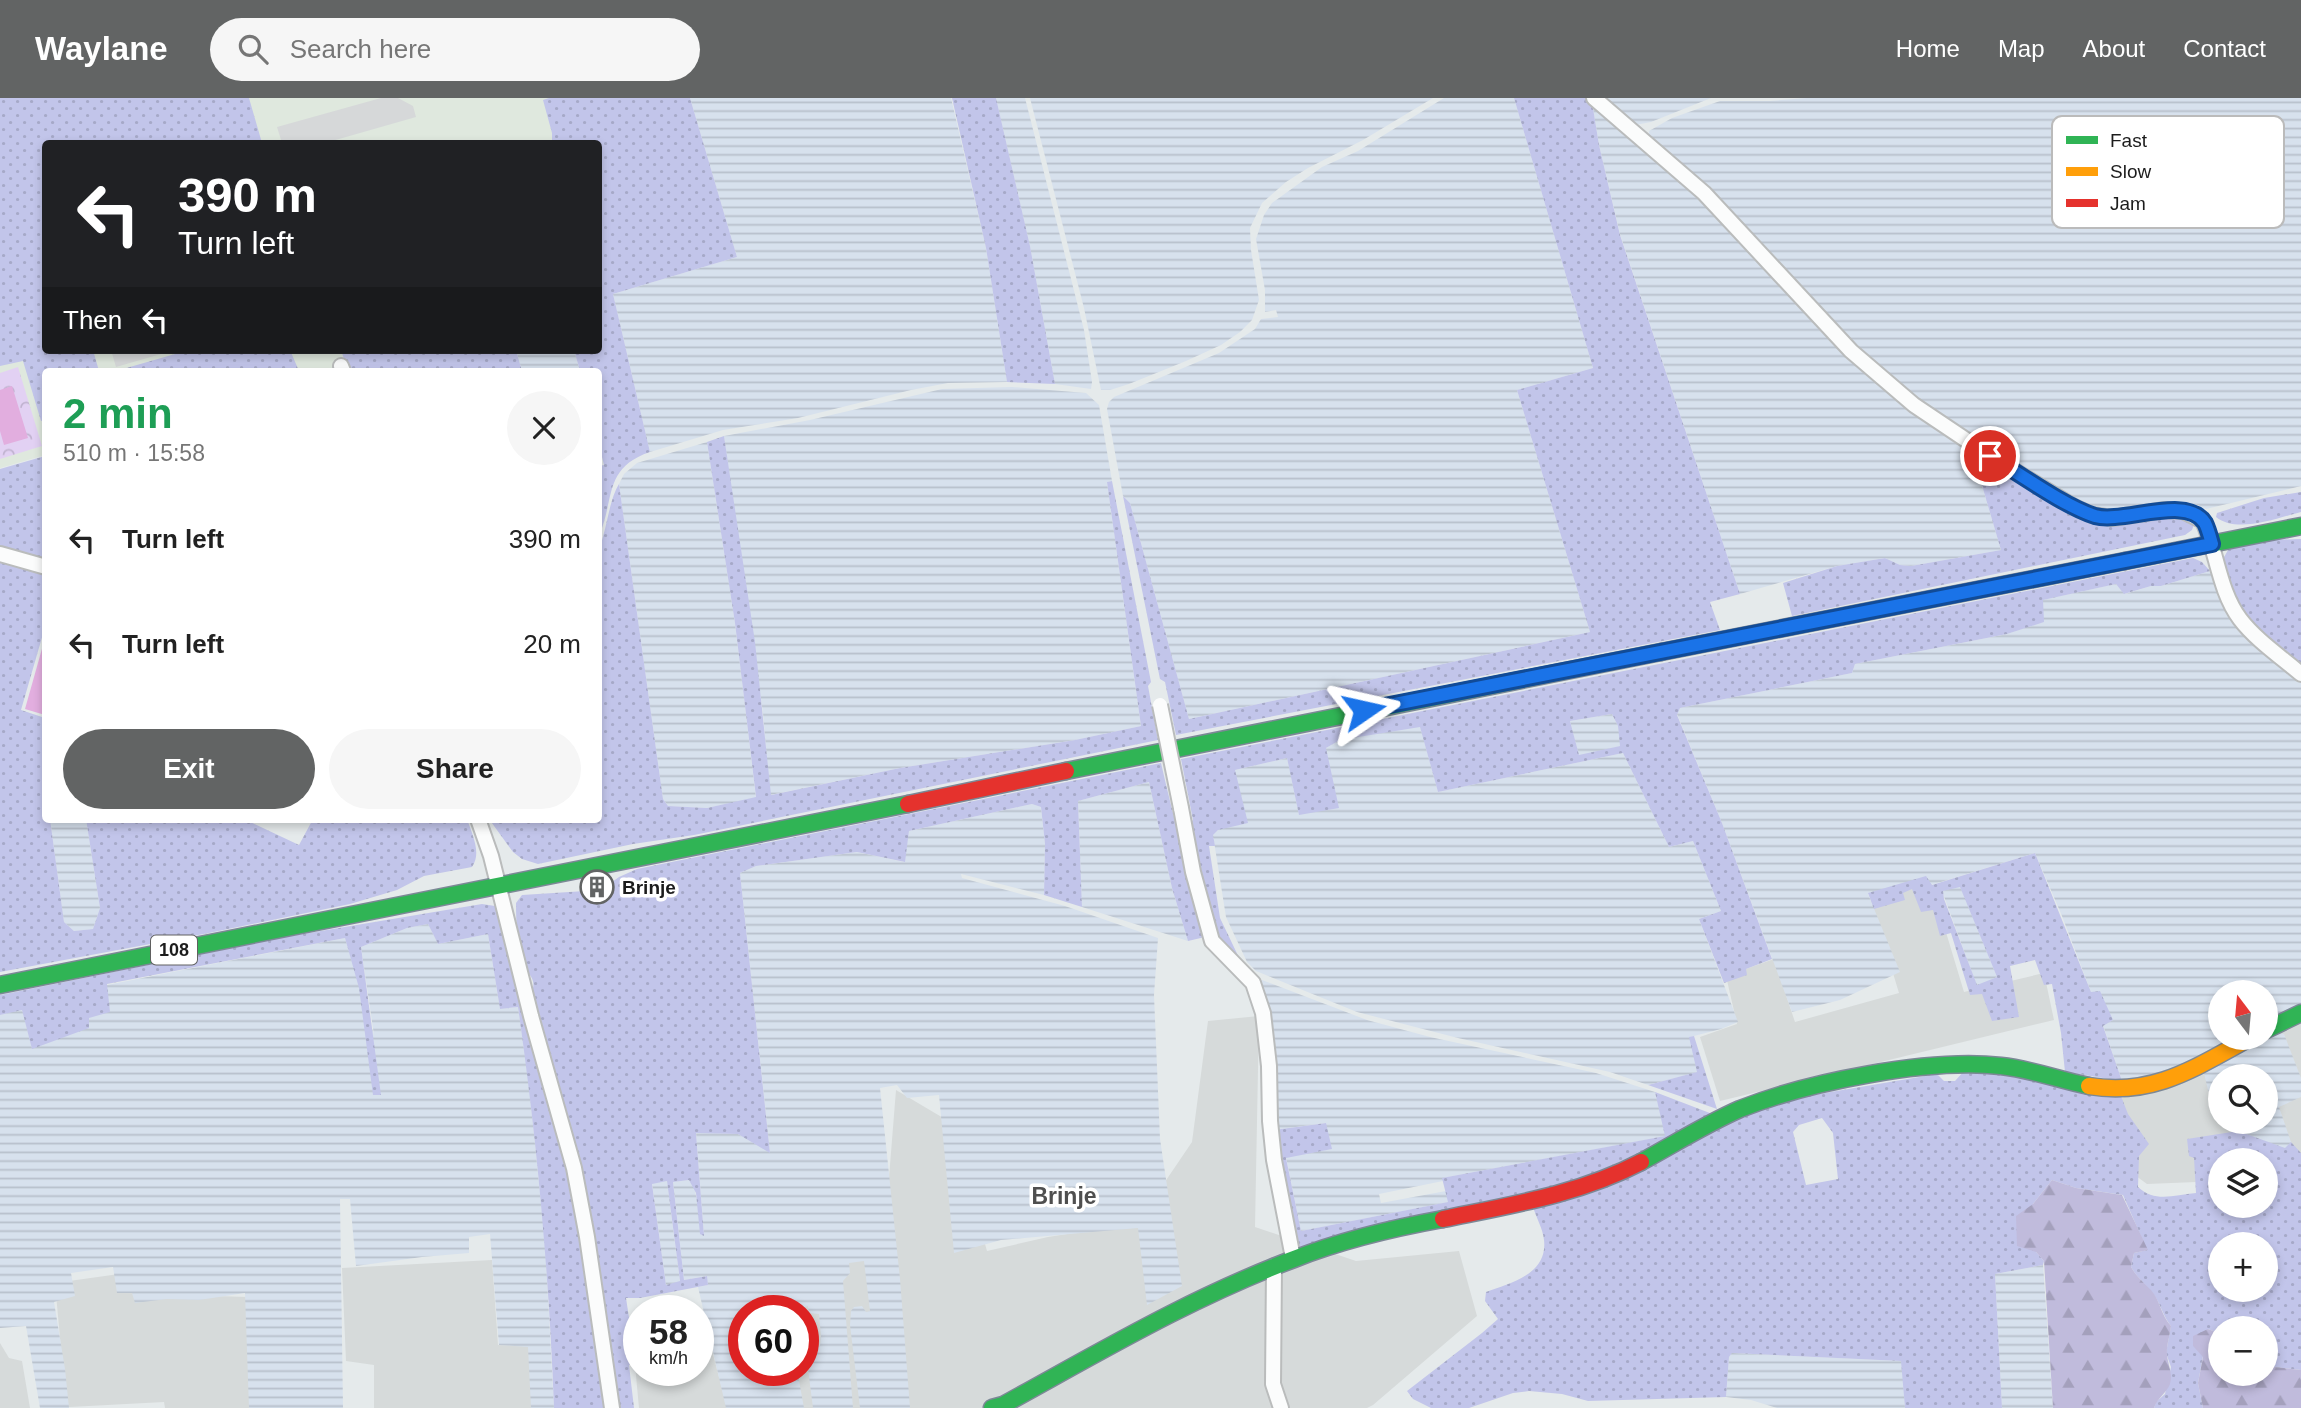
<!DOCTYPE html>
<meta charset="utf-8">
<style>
:root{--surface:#fff;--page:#f6f6f6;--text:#222;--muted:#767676;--accent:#626464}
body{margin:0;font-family:Helvetica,sans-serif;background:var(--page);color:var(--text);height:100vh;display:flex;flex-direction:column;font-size:26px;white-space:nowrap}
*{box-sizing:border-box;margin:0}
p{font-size:23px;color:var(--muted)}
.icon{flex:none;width:38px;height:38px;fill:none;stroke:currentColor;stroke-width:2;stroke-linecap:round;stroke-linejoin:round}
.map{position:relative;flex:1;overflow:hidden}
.details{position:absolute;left:42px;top:270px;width:560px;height:455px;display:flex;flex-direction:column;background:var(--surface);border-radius:7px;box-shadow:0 4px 10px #0003}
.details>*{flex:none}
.hud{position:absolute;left:42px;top:42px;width:560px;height:214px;border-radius:7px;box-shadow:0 4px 10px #0003;background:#202124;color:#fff;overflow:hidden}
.needle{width:46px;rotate:344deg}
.tools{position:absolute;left:2208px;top:882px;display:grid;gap:14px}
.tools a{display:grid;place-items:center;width:70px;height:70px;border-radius:50%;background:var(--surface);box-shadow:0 4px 10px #0003;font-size:35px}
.speed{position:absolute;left:623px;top:1197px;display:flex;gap:14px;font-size:35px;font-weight:700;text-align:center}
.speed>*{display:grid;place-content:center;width:91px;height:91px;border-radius:50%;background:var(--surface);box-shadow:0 4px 10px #0003;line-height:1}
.speed small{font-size:18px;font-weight:400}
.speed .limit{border:10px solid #d22;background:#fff;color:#111}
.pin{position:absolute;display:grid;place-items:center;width:60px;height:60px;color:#fff;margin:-30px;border:4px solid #fff;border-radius:50%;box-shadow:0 2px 7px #0007}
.me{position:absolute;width:77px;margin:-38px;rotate:79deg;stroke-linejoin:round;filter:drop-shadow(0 0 5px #0008)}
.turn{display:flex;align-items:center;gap:24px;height:147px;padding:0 21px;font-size:32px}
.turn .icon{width:91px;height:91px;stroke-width:2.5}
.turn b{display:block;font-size:49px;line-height:60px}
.then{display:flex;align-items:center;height:66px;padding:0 21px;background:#0003;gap:14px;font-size:26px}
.round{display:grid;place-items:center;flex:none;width:74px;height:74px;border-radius:37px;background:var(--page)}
.overview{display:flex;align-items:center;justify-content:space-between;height:119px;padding:0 21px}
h1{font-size:42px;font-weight:600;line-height:52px;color:#1e9e55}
.primary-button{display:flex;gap:14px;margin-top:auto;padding:14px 21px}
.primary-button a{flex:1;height:80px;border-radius:42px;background:var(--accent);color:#fff;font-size:28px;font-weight:600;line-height:80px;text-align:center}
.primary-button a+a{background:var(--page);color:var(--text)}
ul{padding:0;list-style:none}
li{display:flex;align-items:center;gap:21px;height:105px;padding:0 21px}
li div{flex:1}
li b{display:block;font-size:26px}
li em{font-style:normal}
header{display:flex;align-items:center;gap:42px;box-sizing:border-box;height:98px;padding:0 35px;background:var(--accent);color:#fff}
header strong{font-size:33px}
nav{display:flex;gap:38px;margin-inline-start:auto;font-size:24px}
.search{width:490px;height:63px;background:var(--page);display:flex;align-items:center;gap:18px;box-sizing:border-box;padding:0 24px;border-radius:38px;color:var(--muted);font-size:26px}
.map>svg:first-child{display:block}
.residential{fill:#d6dada;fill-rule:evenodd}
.industrial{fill:#dfe8de}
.religious{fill:#d6d8d9}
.farmland{fill:url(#farmland-rules)}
.grass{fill:url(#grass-dots);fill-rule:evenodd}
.forest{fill:url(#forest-firs)}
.park{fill:url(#park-crowns)}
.pitch{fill:#e2aedf}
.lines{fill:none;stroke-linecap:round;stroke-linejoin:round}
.street-casing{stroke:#babcbc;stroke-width:18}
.fast-casing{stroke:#7c8896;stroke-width:19}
.slow-casing{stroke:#7c8896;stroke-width:19}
.jam-casing{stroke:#7c8896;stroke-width:19}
.street{stroke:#fbfcfc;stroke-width:14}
.fast{stroke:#30b455;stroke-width:16}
.slow{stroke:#ff9f0a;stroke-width:16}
.jam{stroke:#e5322d;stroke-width:16}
.street-bridge-casing{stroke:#babcbc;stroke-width:18;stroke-linecap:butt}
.street-bridge{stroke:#fbfcfc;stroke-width:14}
.route-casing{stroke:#114b97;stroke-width:18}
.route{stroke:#1a73e8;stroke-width:12}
.labels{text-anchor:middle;stroke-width:7;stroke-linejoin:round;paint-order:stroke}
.shield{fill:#fff;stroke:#606060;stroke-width:2}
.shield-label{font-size:18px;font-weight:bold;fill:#1c1c1c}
.poi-label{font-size:19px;font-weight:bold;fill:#1c1c1c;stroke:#fff;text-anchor:start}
.quarter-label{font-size:23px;font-weight:bold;fill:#4f4f4f;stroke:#fff}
.key{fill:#fff;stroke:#bbb;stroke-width:2}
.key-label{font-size:19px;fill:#1c1c1c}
</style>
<header>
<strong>Waylane</strong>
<div class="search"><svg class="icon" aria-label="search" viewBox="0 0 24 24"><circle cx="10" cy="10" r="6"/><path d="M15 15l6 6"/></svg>Search here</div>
<nav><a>Home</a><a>Map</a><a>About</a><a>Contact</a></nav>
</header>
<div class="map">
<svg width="2301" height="1310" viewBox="0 0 2301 1310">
<defs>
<pattern id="farmland-rules" width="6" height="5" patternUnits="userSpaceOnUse" patternTransform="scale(1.75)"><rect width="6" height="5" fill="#d7e1ed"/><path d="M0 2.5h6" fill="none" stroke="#b8c0cb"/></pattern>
<pattern id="grass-dots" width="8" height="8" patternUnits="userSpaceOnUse" patternTransform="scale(1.75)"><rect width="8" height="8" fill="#c2c5ea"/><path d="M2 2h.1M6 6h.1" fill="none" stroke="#a6a9c8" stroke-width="1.8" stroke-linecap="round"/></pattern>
<pattern id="forest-firs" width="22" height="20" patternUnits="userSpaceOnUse" patternTransform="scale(1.75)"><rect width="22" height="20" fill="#c0bbdc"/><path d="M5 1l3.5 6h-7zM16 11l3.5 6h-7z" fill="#a4a0bc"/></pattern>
<pattern id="park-crowns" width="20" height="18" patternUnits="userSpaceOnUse" patternTransform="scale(1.75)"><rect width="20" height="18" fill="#e2d1f3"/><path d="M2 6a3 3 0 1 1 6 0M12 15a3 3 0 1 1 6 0" fill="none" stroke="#c1b3d0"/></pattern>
</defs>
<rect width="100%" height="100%" fill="#e5eaeb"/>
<!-- residential -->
<path class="residential" d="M1929,778L1964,894L2044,875L2054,922L1720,1003L1700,939L1737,926L1726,878L1774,861L1795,924L1899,895L1869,796Z
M2301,910V1083L2266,1062H2221V1083L2147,1086L2072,1031L2221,940H2266ZM2221,978H2266V1024H2221Z
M1259,918L1255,1129L1356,1163L1459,1153L1477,1218L1373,1307L1367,1310H803L765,1279V1272H803V1213H760L884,1142L896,992L950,1024L987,1153L1048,1139L1137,1125L1192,1044L1208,923Z
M492,1162L498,1247L530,1248L532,1310H374V1267L346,1263L342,1170Z
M119,1176L175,1197L249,1199V1310H165L164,1304L51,1310L62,1262L55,1185Z
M701,1210L727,1310H639L631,1224L639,1223V1272H698V1213H687Z
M0,1245L9,1260L22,1263L30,1310H0Z"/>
<!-- industrial -->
<path class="industrial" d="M0,0H683L598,46H46V252H407L335,273H46L45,357L0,370Z"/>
<!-- religious -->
<path class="religious" d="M381,0H398L413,8L416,19L325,45H282L277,29Z
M111,252H175L116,269Z"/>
<!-- farmland -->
<path class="farmland" d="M690,0H951L986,150L1007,284L948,285L911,292L798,320L723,332L650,354L613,196L737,159Z
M996,0H1025L1084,232L1092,284L1091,291L1055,286L1030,148Z
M1030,0H1433L1363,42L1308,70L1286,84L1262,105L1250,130L1251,152L1259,202L1252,222L1240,234L1221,247L1186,263L1129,286L1110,292H1101L1084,210Z
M1444,0H1514L1593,270L1517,292L1590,534L1189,621L1130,405L1123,398L1107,311L1109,304L1114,299L1219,255L1255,231L1261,221L1278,219L1276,212L1265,214V192L1256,141L1264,117L1272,105L1322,69L1358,53Z
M1602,0H1711L1651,24L1635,27Z
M1807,0H2301V388L2206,411L2198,407L2181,405L2151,406L2113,415L2086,408L2008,362L1896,286L1839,234L1724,104L1649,39V33L1672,20L1720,3H1770Z
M1592,4L1680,78L1832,243L1865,274L1893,297L1971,350L2001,452L1911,468L1900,467L1885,460L1837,468L1740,496L1620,136L1599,47Z
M516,252H574L580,273H522Z
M1012,289L1086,295L1099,307L1112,383L1107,384L1141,628L1075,642L900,670L770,697L763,615L724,338L810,322L942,291Z
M707,344L735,525L756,700L707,710L668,708L663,701L619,386L624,376L637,365Z
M2210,473L2277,562L2301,583V907L2266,925V894H2221V940H2238L2165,975L2122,983L2103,927L2113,922L2091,894L2062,818L2035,755L1931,787L1868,796L1900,874L1840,902L1792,914L1722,725L1677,616L1680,610L1852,575L1855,566L2007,536L2043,524L2042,502L2116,486L2125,496L2151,488H2161Z
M1612,616L1618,628L1621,648L1579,658L1570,623Z
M1420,628L1438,694L1623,655L1669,749L1693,743L1721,813L1699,821L1738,924L1721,931L1690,939L1698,974L1648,987L1610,974L1458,940L1357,914L1256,873L1247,864L1226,819L1213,737L1218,732L1235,672L1287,660L1299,716L1326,650L1340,642Z
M1149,684L1172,790L1188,843L1082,809L1078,703Z
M1032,706L1041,709L1045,746L1044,797L961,776L962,780L1065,808L1158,840L1154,897L1160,1041L1182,1188L1147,1207L1138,1130L1001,1142L954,1155L939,997L907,1000L897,987L880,990L900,1181L910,1310H860L850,1227L851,1213L854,1209L862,1208L866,1214L870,1213L864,1163L849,1165L850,1175L843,1183L853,1310H813L806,1255L820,1248L821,1238L819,1216L809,1215L808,1208L792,1213H744V1272H788L792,1278L798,1277L804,1310H726L698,1189L708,1187L706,1178L684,1182L673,1084L689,1082L694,1088L704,1137L696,1034L738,1036L770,1054L740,775L756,768L857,754L904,764L909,733Z
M50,721H86L100,810L93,831L74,833L64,824Z
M1960,788L1997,879L1977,888L1942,793Z
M428,826L438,846L488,836L500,911L518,909L528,979L545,1143L554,1310H531L528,1249L499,1247L490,1136L469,1139V1155L422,1159L356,1168L350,1101H340L343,1310H249L245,1195L199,1202L167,1201L135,1205L132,1195H117L113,1169L71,1175L75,1198L54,1204L65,1271L69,1310H40L26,1228L0,1230V917L22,911L32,950L89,920L107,887L345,840L374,937L361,849L407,830Z
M1262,882L1367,922L1430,939L1596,975L1655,994L1666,1038L1443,1080V1083L1379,1096L1381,1105L1446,1093L1449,1104L1301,1133L1286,1059L1331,1051L1325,1025L1274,1032L1255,883Z
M2276,935L2284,936L2301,980V999L2279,1009L2291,1044L2285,1051L2238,1033L2236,1024H2266V978H2221V1001H2215L2208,992L2204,975L2218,964Z
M667,1083L680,1184L666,1187L652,1085Z
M2043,1167L2053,1310H2002L1995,1176Z
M1732,1255L1902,1263L1905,1310H1777L1751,1302L1726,1299L1729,1259Z"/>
<!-- grass -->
<path class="grass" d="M0,0H249L262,45L46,46V252H93L99,273H46L45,322L41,323L23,263L0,268Z
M549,0H690L737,159L613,196L650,354C603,370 615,401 599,438V368L604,367L599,347L598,273H580L574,252H598V46L552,45V35L543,2Z
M952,0H996L1030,148L1055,286L1007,284L986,150Z
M1514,0H1587L1592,4L1599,47L1620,137L1740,496L1710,504L1720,532L1176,637L1165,584L1160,581L1123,398L1130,405L1189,621L1590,534L1517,292L1593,270Z
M189,252H290L299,273H116Z
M341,252H516L522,273H348Z
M724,338L755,544L771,697L900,670L1075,642L1141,628L1107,384L1112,383L1151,584L1148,588L1158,642L694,737L633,746L538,766L522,761L513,754L489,721H598L599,451C607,431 609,402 619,386L663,701L668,708L707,710L756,699L735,525L707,344Z
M1971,350L2085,418L2174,416L2194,426L2192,432L2185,437L1792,518L1783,485L1837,468L1885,460L1900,467L1911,468L2001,452Z
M45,358V463L0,452V371Z
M2301,394V414C2277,420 2237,436 2216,419L2217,415L2264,400Z
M2301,441V570L2252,526L2242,512L2224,471L2223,461L2228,452L2265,442Z
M0,460L45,473V529L21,612L45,620L46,721H50L64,824L74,833L93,831L100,810L86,721H244L299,747L313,721H467C472,736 482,755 472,769L424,778L397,792L350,806L209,835L0,874Z
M2193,460L2202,464L2210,473L2161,488H2151L2124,496L2116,486L2043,502L2044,524L2007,536L1855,566L1852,575L1680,610L1677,617L1722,725L1772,861L1746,871L1747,877L1724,885L1699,821L1721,813L1693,743L1669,749L1623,655L1438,694L1420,629L1340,642L1326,650L1339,710L1299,717L1287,660L1235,672L1248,725L1218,732L1213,737L1215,748H1209L1220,820L1243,868L1234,860L1213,833L1188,727L1193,722L1181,661ZM1612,616L1618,628L1620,648L1579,657L1570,623Z
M1161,665C1174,723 1191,781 1205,839L1188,843L1172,790L1149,684L1078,703L1082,809L1044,797L1045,746L1041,709L1032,706L909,733L905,764L857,754L756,768L740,775L770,1055L738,1036L696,1035L704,1138L700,1136L696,1095L689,1082L673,1084L684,1182L707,1178L708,1187L640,1200H626L636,1265L629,1267L634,1310H618L531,895C538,881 528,878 524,866C517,846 516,825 516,805L522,797L601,792L619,779L637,771ZM667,1083L680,1183L666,1187L652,1086Z
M2035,755L2091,894L2100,893L2113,922L2103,928L2122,983L2065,974L2061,935L2052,886L2044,887L2035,862L2010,868L2019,919L1992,923L1982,896L1970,897L1951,835L1940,838L1933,812L1921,814L1912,791L1903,795L1905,802L1874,811L1868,795L1926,778L1932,787ZM1960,789L1997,879L1977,887L1944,801L1943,793Z
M482,806L495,808L498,816L567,1070L583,1148L606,1310H554C549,1176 537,1042 518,909L500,911L488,836L438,846L428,826L407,830L361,849L381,997H373L359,890L345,840L107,886L110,914L89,920V930L32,951L22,912L0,917V897L285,839Z
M1694,938L1717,1011L1648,987L1697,974L1689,939Z
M1964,973L2004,974L2121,998L2128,1016L2149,1046L2139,1058L2138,1089C2155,1105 2174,1097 2196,1095L2194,1060L2189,1058L2187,1041L2238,1033L2285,1050L2291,1044L2301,1055V1272L2266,1268V1230H2221V1236L2208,1231L2198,1285L2203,1310H2154L2156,1304L2165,1296L2171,1269L2166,1255L2171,1228C2162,1217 2160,1202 2150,1192C2143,1184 2137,1179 2131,1169L2134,1155L2147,1152L2123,1097L2076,1090L2052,1082L2033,1106L2036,1154L2044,1163L2043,1167L1995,1176L2002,1310H1905L1901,1263L1732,1255L1729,1259L1726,1299L1588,1303L1562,1296L1529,1293L1513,1295L1469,1310H1431L1413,1301L1407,1293L1482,1235L1498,1221L1485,1203L1486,1194C1511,1185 1548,1176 1544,1142C1543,1131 1536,1119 1533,1109L1732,1022L1801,999L1937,976L1944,983H1955ZM1822,1020L1833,1035L1838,1081L1806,1087L1793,1034L1799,1027ZM2221,1062H2266V1108H2221ZM2221,1146H2266V1192H2221Z
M1655,994L1715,1017L1696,1029L1562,1090L1299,1149L1294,1146L1274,1032L1326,1025L1332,1051L1286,1060L1301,1133L1448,1104L1442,1080L1665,1038Z"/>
<!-- forest -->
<path class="forest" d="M2052,1082L2076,1090L2122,1097L2148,1152L2134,1155L2131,1169C2137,1179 2143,1184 2151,1192C2160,1202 2161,1217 2171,1228C2170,1237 2166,1249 2167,1257C2168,1267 2173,1276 2170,1286C2166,1296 2157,1300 2154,1310H2053L2044,1163L2036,1154L2017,1148L2016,1118L2033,1106Z
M2208,1231L2221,1236V1276H2266V1268L2301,1272V1310H2203L2198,1285L2203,1259L2193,1248V1238Z"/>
<!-- park -->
<path class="park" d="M18,269L42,348L0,361V275Z"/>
<!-- pitch -->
<path class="pitch" d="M12,288L28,340L4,347L0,333V292Z
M45,540L46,617H45L25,611Z"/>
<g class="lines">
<defs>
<path id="street" d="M1594,0L1704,95L1851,253L1914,307L1990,358L2074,409L2092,417L2112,420L2165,412L2183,413L2203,423C2217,454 2219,493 2240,521C2256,542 2281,559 2301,576
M341,268L343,273
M0,456L46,469
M1181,710L1193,774L1212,843L1253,885L1263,915L1269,968L1270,1023L1274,1062L1293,1160
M478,721L491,758L531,918L574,1070L587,1139L612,1310
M1274,1168L1273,1286L1281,1310"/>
<path id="fast" d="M2125,463L2301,428
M1066,673L1661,554
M0,887L908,706
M2266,932L2301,915
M1641,1064C1674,1046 1706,1026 1740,1011C1808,984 1928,960 2001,968C2031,971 2059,982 2089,988
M992,1310L1003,1307C1098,1255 1192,1199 1294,1161C1342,1142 1393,1130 1443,1121"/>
<path id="slow" d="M1661,554L2125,463
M2089,988C2154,999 2196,969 2250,940"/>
<path id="jam" d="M908,706L1066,673
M1443,1121C1511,1107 1580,1096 1641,1064"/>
</defs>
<!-- street casing -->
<use href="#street" class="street-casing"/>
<!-- fast casing -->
<use href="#fast" class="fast-casing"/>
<!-- slow casing -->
<use href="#slow" class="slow-casing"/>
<!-- jam casing -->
<use href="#jam" class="jam-casing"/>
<!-- street -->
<use href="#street" class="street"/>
<!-- fast -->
<use href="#fast" class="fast"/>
<!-- slow -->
<use href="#slow" class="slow"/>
<!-- jam -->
<use href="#jam" class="jam"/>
<defs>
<path id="street-bridge" d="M1160,607L1181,710"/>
</defs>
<!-- street-bridge casing -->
<use href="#street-bridge" class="street-bridge-casing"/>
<!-- street-bridge -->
<use href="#street-bridge" class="street-bridge"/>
</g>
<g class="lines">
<defs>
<path id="route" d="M1364,612L2212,446C2210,439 2208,431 2205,425C2187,396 2123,426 2095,418C2064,408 2020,376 1990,358"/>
</defs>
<!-- route casing -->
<use href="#route" class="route-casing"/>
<!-- route -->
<use href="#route" class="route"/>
</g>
<!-- icons -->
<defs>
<symbol id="building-ring" viewBox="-11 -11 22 22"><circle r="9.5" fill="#fff" stroke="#626464" stroke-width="1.5"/><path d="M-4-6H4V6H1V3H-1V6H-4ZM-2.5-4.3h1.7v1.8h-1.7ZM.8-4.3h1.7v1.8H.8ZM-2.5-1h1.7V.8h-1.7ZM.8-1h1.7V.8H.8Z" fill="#626464"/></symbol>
</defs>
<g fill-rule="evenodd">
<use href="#building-ring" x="578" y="770" width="38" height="38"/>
</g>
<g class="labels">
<!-- shield labels -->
<rect class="shield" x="151" y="837.5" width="46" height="29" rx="5"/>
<g class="shield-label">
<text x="174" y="858">108</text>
</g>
<!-- poi labels -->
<g class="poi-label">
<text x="622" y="796">Brinje</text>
</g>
<!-- quarter labels -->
<g class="quarter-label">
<text x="1064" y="1106">Brinje</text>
</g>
</g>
<!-- legend -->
<rect x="2052" y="18" width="232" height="112" rx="10" class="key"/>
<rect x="2066" y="38" width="32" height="8" fill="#30b455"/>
<rect x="2066" y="69" width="32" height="9" fill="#ff9f0a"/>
<rect x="2066" y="101" width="32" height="8" fill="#e5322d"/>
<g class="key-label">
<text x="2110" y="49">Fast</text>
<text x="2110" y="80">Slow</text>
<text x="2110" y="112">Jam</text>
</g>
</svg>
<div class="tools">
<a><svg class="needle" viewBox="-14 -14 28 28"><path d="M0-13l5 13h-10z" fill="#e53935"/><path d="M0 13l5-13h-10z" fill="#767676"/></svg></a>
<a><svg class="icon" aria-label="search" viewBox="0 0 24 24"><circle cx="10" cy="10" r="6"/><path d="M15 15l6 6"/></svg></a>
<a><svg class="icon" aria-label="layers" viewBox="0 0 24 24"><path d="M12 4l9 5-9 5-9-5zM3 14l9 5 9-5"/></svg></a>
<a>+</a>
<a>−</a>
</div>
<div class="speed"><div>58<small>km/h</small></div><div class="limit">60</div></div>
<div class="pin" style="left:1990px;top:358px;background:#d93025"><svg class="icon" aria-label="arrive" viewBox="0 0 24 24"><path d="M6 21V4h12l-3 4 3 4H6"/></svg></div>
<svg class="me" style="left:1364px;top:612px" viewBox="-20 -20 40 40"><path d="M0-17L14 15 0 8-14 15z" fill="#1a73e8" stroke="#fff" stroke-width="4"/></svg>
<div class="hud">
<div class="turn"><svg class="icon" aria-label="left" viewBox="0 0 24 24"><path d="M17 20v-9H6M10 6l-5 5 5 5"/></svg><div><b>390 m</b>Turn left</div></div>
<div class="then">Then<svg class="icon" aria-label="left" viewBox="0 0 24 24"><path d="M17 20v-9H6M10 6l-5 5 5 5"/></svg></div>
</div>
<section class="details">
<div class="overview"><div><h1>2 min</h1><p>510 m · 15:58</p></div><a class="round"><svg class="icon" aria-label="close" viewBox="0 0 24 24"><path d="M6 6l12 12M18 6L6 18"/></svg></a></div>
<ul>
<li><svg class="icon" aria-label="left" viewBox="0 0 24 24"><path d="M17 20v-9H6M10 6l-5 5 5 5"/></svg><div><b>Turn left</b></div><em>390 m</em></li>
<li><svg class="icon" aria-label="left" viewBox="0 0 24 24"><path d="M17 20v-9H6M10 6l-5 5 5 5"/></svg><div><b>Turn left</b></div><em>20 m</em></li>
</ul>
<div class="primary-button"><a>Exit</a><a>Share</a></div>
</section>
</div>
